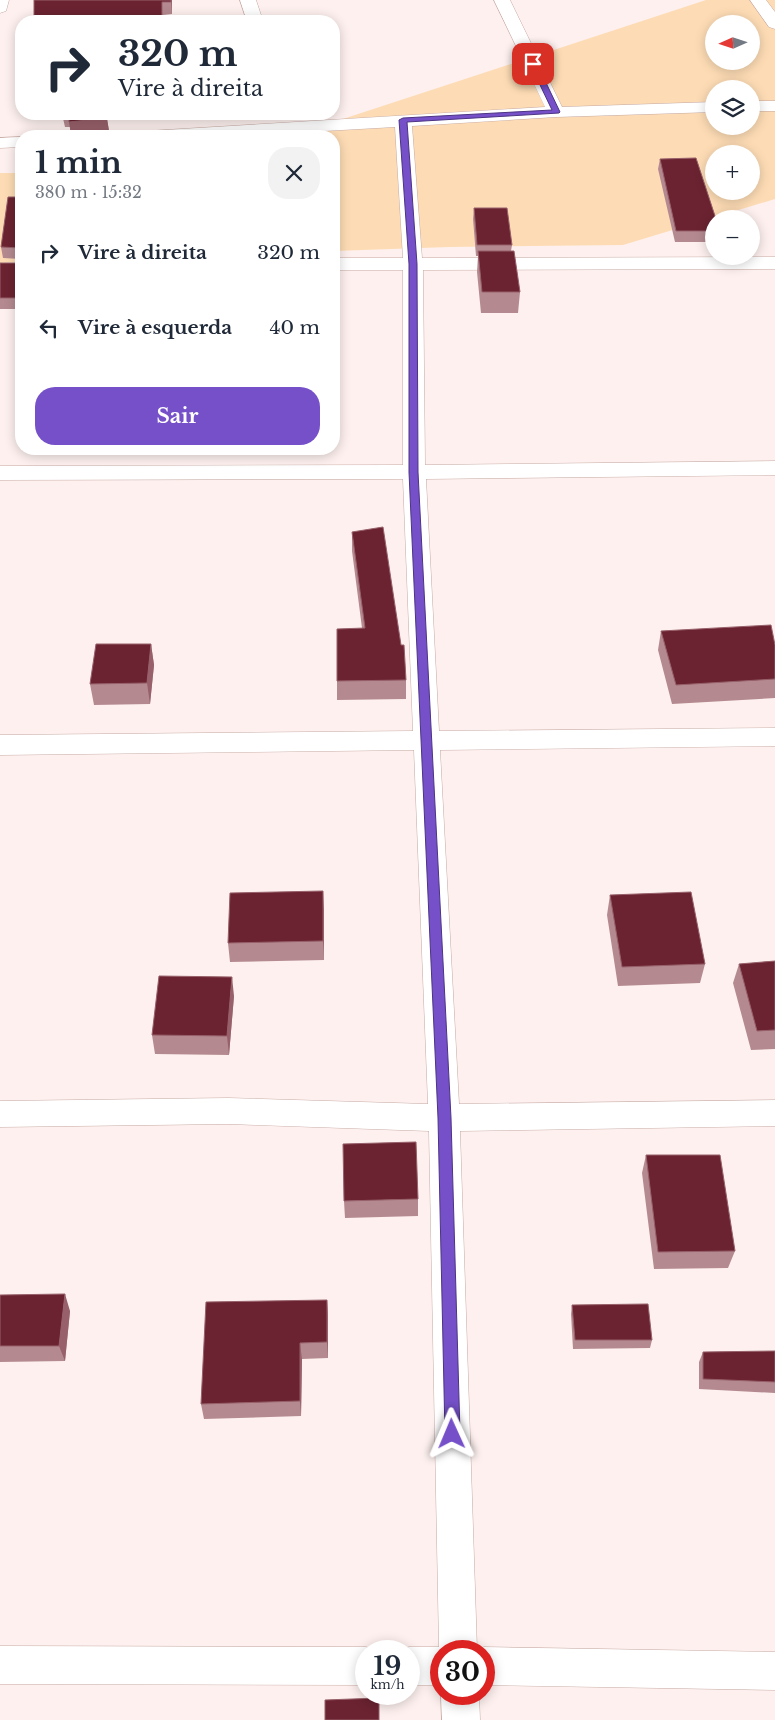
<!DOCTYPE html>
<html lang="pt">
<meta charset="utf-8">
<style>
:root{--surface:#fff;--page:#f2f2f3;--text:#1f2937;--muted:#747a83;--accent:#7550c9}
body{margin:0;font-family:"Libre Baskerville",serif;background:var(--page);color:var(--text);height:100vh;display:flex;flex-direction:column;font-size:19px;white-space:nowrap}
*{box-sizing:border-box;margin:0}
p{font-size:16px;color:var(--muted)}
.icon{flex:none;width:28px;height:28px;fill:none;stroke:currentColor;stroke-width:2;stroke-linecap:round;stroke-linejoin:round}
.map{position:relative;flex:1;overflow:hidden}
.panel{position:absolute;left:15px;top:130px;width:325px;height:325px;display:flex;flex-direction:column;background:var(--surface);border-radius:20px;box-shadow:0 2px 12px #0003}
.panel>*{flex:none}
.banner{position:absolute;left:15px;top:15px;width:325px;height:105px;border-radius:20px;box-shadow:0 2px 12px #0003;background:#fff;color:var(--text);overflow:hidden}
.needle{width:32px;rotate:267deg}
.fabs{position:absolute;left:705px;top:15px;display:grid;gap:10px}
.fabs a{display:grid;place-items:center;width:55px;height:55px;border-radius:50%;background:var(--surface);box-shadow:0 2px 12px #0003;font-size:25px}
.speed{position:absolute;left:355px;top:1640px;display:flex;gap:10px;font-size:25px;font-weight:700;text-align:center}
.speed>*{display:grid;place-content:center;width:65px;height:65px;border-radius:50%;background:var(--surface);box-shadow:0 2px 12px #0003;line-height:1}
.speed small{font-size:12px;font-weight:400}
.speed .limit{border:8px solid #d22;background:#fff;color:#111}
.pin{position:absolute;display:grid;place-items:center;width:42px;height:42px;color:#fff;margin:-21px;border-radius:10px;box-shadow:0 2px 8px #0006}
.me{position:absolute;width:55px;margin:-28px;rotate:359deg;stroke-linejoin:round;filter:drop-shadow(0 0 4px #0008)}
.turn{display:flex;align-items:center;gap:18px;height:105px;padding:0 20px;font-size:22px}
.turn .icon{width:65px;height:65px;stroke-width:2.5}
.turn b{display:block;font-size:35px;line-height:42px}
.round{display:grid;place-items:center;flex:none;width:52px;height:52px;border-radius:20px;background:var(--page)}
.overview{display:flex;align-items:center;justify-content:space-between;height:85px;padding:0 20px}
h1{font-size:30px;font-weight:700;line-height:38px}
.button{display:flex;gap:10px;margin-top:auto;padding:10px 20px}
.button a{flex:1;height:58px;border-radius:20px;background:var(--accent);color:#fff;font-size:20px;font-weight:700;line-height:58px;text-align:center}
ul{padding:0;list-style:none}
li{display:flex;align-items:center;gap:15px;height:75px;padding:0 20px}
li div{flex:1}
li b{display:block;font-size:19px}
li em{font-style:normal}
.map>svg:first-child{display:block}
.green{fill:#fddcb5;fill-rule:evenodd}
.lines{fill:none;stroke-linecap:round;stroke-linejoin:round}
.street-casing{stroke:#c6a9a3;stroke-width:1}
.street{fill:#fff;fill-rule:evenodd}
.wall{fill:#b48a90}
.shaded-wall{fill:#97606a}
.building{fill:#6b2331;stroke:#97606a}
.route{fill:#7550c9;stroke:#4c3483}
</style>
<div class="map">
<svg width="775" height="1720" viewBox="0 0 775 1720">
<rect width="100%" height="100%" fill="#fdf0ee"/>
<!-- green -->
<path class="green" d="M706,0H775V199L623,245L449,247L334,251V136H291ZM714,24H751V61H714ZM714,89H751V126H714ZM714,154H751V191H714Z
M0,173H21V262L0,263Z"/>
<g class="lines">
<defs>
<path id="street" d="M0,0H9L6,11L0,13Z
M240,0H256L263,21H247Z
M494,0H510L562,107L714,102V112L556,117L412,126L422,258L775,257V269L423,270L425,465L775,461V475L426,479L439,731L775,728V746L440,750L459,1104L775,1100V1126L460,1131L477,1650L484,1647L775,1652V1690L484,1685V1651H441V1685H409V1651H398L409,1647H439L429,1131L228,1124L0,1127V1101L228,1098L428,1104L414,750L0,755V735L413,731L403,479L0,480V466L403,465V270H334V258H403L395,127L234,136H139L142,132L148,131L545,107Z
M750,0H766L775,12V29L769,27Z
M751,101H775V111H751Z
M21,137V147L0,148V138Z
M0,1646L366,1647L377,1651H366V1685L0,1684Z
M441,1693L479,1694L480,1720H442Z"/>
</defs>
<!-- street casing -->
<use href="#street" class="street-casing"/>
<!-- street -->
<use href="#street" class="street"/>
</g>
<!-- wall -->
<path class="wall" d="M172,0V14L163,15V21H34Z
M62,114H106L109,131L71,135L70,127H65Z
M660,159L714,219V242H675L658,169Z
M21,197V309H0V263H19L21,261V259L3,258L1,247Z
M474,208L512,245L511,251L520,292L518,313H481L477,272L478,256H476L473,219Z
M352,532L401,645L406,680V699L337,700V681L362,628L352,551Z
M661,631L775,645V698L672,704L658,650Z
M151,644L154,665L150,704L94,705L90,684Z
M323,891L324,960L230,962L228,943Z
M610,895L705,964L700,983L618,986L607,915Z
M775,961V1049L751,1050L733,983L739,964Z
M234,996L229,1055L155,1054L152,1035Z
M646,1155L735,1251L728,1268L654,1269L642,1173Z
M418,1199V1216L345,1218L344,1201Z
M0,1295L70,1311L65,1361L0,1362Z
M327,1300L328,1316V1358L302,1359L301,1416L204,1419L201,1404Z
M572,1305L652,1340L650,1348L573,1349L571,1314Z
M775,1351V1393L699,1389V1362L703,1352Z"/>
<!-- shaded-wall -->
<path class="shaded-wall" d="M171,0H172V14Z
M107,118L109,131L71,135L69,122Z
M151,644L154,665L150,704L147,683Z
M323,891L324,910V960L323,941Z
M232,977L234,996L229,1055L227,1036Z
M65,1294L70,1311L65,1361L59,1346Z
M327,1300L328,1316V1358L327,1342Z
M300,1343L302,1359L301,1416L300,1401Z"/>
<!-- building -->
<path class="building" d="M34,0H171V2H162V20L138,21H34Z
M63,114H106L107,118L69,122V115H63Z
M696,158L716,219H714V231H676L660,159Z
M8,197H21V298H0V263H19L21,261L20,248L1,247Z
M474,208H507L512,245H477Z
M478,251H514L520,292H482Z
M383,527L401,645H404L406,680L337,681V629L365,628L352,532Z
M771,625L775,645V679L676,685L661,631Z
M96,644H151L147,683L90,684Z
M323,891V941L228,943L230,893Z
M691,892L705,964L622,967L610,895Z
M775,961V1030L757,1031L739,964Z
M159,976L232,977L227,1036L152,1035Z
M416,1142L418,1199L344,1201L343,1144Z
M646,1155H720L735,1251L658,1252Z
M65,1294L59,1346H0V1295Z
M327,1300V1342L300,1343V1401L201,1404L206,1302Z
M648,1304L652,1340H575L572,1305Z
M775,1351V1382L703,1379V1352Z
M379,1698V1720H325V1700Z"/>
<!-- route -->
<path class="route" d="M533,62L537,64L560,112L559,113L407,122L417,264L418,472L451,1118L460,1434L458,1439L452,1441L447,1439L445,1434L438,1118L409,472V264L399,120L403,118L552,110L530,64Z"/>
</svg>
<div class="fabs">
<a><svg class="needle" viewBox="-14 -14 28 28"><path d="M0-13l5 13h-10z" fill="#e53935"/><path d="M0 13l5-13h-10z" fill="#747a83"/></svg></a>
<a><svg class="icon" aria-label="layers" viewBox="0 0 24 24"><path d="M12 4l9 5-9 5-9-5zM3 14l9 5 9-5"/></svg></a>
<a>+</a>
<a>−</a>
</div>
<div class="speed"><div>19<small>km/h</small></div><div class="limit">30</div></div>
<div class="pin" style="left:533px;top:64px;background:#d93025"><svg class="icon" aria-label="arrive" viewBox="0 0 24 24"><path d="M6 21V4h12l-3 4 3 4H6"/></svg></div>
<svg class="me" style="left:452px;top:1434px" viewBox="-20 -20 40 40"><path d="M0-17L14 15 0 8-14 15z" fill="#7550c9" stroke="#fff" stroke-width="4"/></svg>
<div class="banner">
<div class="turn"><svg class="icon" aria-label="right" viewBox="0 0 24 24"><path d="M7 20v-9h11M14 6l5 5-5 5"/></svg><div><b>320 m</b>Vire à direita</div></div>
</div>
<section class="panel">
<div class="overview"><div><h1>1 min</h1><p>380 m · 15:32</p></div><a class="round"><svg class="icon" aria-label="close" viewBox="0 0 24 24"><path d="M6 6l12 12M18 6L6 18"/></svg></a></div>
<ul>
<li><svg class="icon" aria-label="right" viewBox="0 0 24 24"><path d="M7 20v-9h11M14 6l5 5-5 5"/></svg><div><b>Vire à direita</b></div><em>320 m</em></li>
<li><svg class="icon" aria-label="left" viewBox="0 0 24 24"><path d="M17 20v-9H6M10 6l-5 5 5 5"/></svg><div><b>Vire à esquerda</b></div><em>40 m</em></li>
</ul>
<div class="button"><a>Sair</a></div>
</section>
</div>
